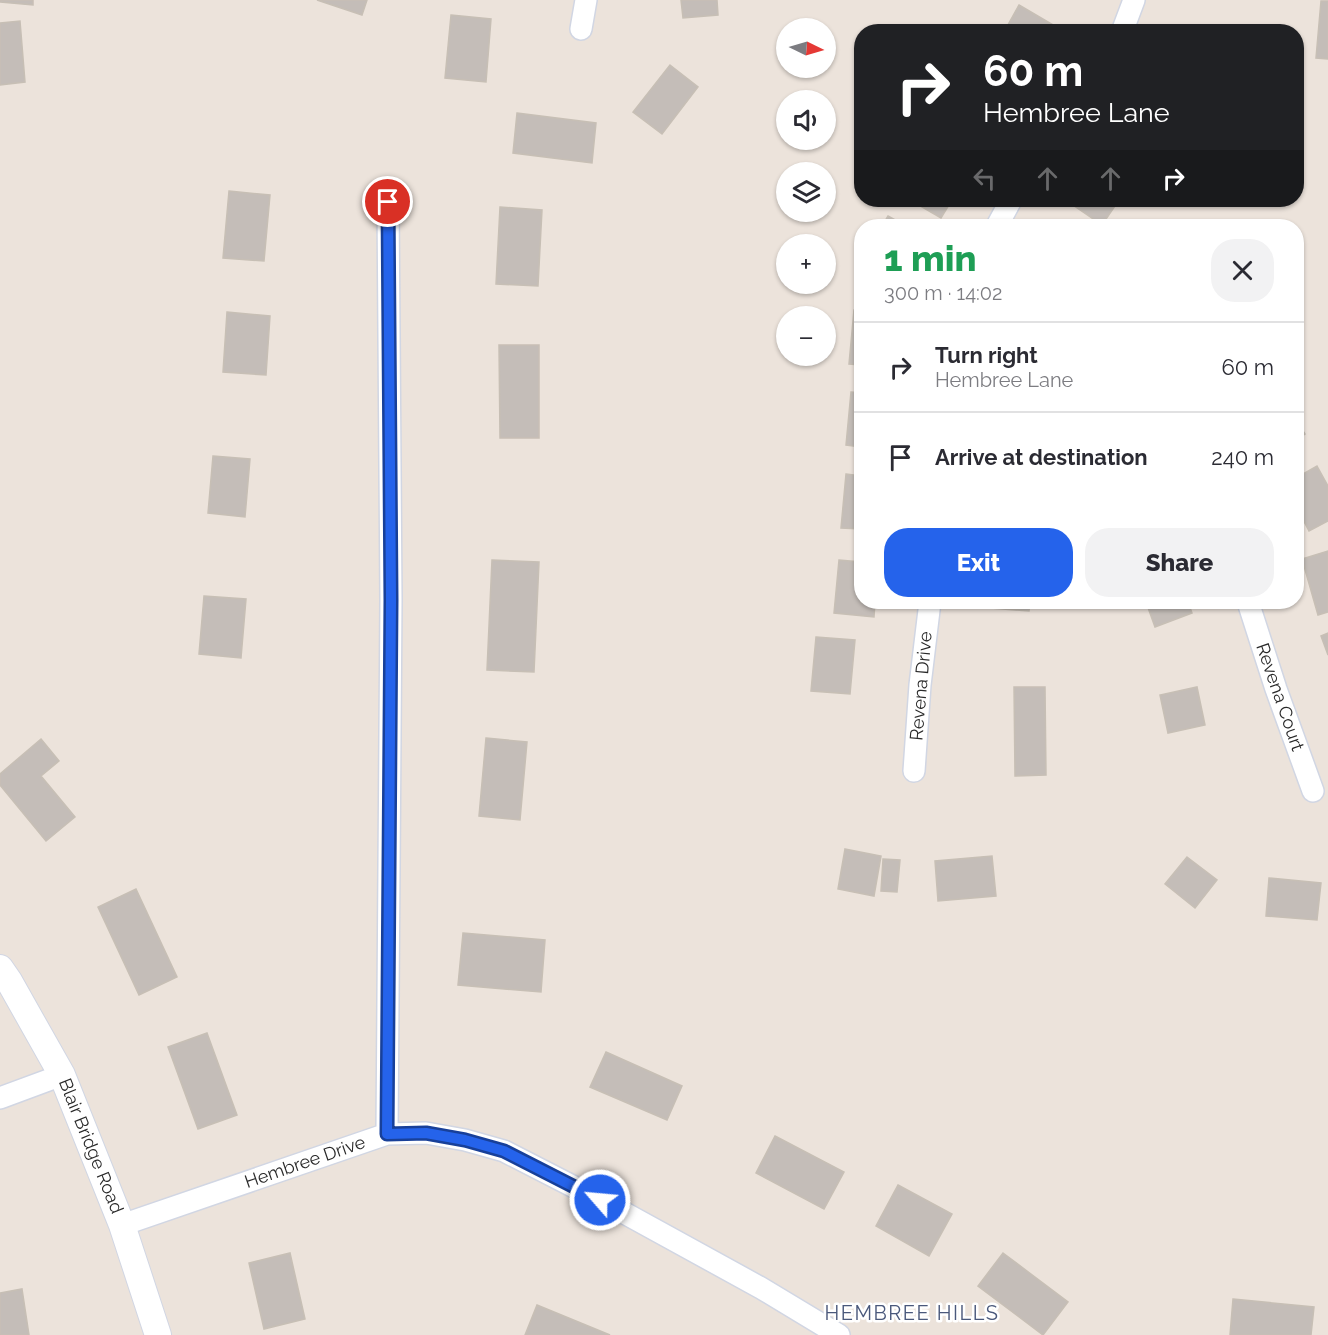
<!DOCTYPE html>
<meta charset="utf-8">
<style>
:root{--surface:#fff;--page:#f2f2f3;--text:#2b2b33;--muted:#7c7c81;--line:#e1e1e2;--accent:#2563eb}
body{margin:0;font-family:Raleway,sans-serif;background:var(--page);color:var(--text);height:100vh;display:flex;flex-direction:column;font-size:22px;white-space:nowrap}
*{box-sizing:border-box;margin:0}
p{font-size:20px;color:var(--muted)}
.icon{flex:none;width:33px;height:33px;fill:none;stroke:currentColor;stroke-width:2;stroke-linecap:round;stroke-linejoin:round}
.map{position:relative;flex:1;overflow:hidden}
.panel{position:absolute;left:854px;top:219px;width:450px;height:390px;display:flex;flex-direction:column;background:var(--surface);border-radius:24px;box-shadow:0 2px 4px #0004}
.panel>*{flex:none}
.top-card{position:absolute;left:854px;top:24px;width:450px;height:183px;border-radius:24px;box-shadow:0 2px 4px #0004;background:#202124;color:#fff;overflow:hidden}
.needle{width:39px;rotate:95deg}
.tools{position:absolute;left:776px;top:18px;display:grid;gap:12px}
.tools a{display:grid;place-items:center;width:60px;height:60px;border-radius:50%;background:var(--surface);box-shadow:0 2px 4px #0004;font-size:30px}
.pin{position:absolute;display:grid;place-items:center;width:51px;height:51px;color:#fff;margin:-26px;border:3px solid #fff;border-radius:50%;box-shadow:0 2px 6px #0007}
.me{position:absolute;width:66px;margin:-33px;rotate:297deg;stroke-linejoin:round;filter:drop-shadow(0 0 4px #0008)}
.turn{display:flex;align-items:center;gap:21px;height:126px;padding:0 30px;font-size:27px}
.turn .icon{width:78px;height:78px;stroke-width:2.5}
.turn b{display:block;font-size:42px;line-height:51px}
.lanes{display:flex;align-items:center;height:57px;padding:0 30px;background:#0003;justify-content:center;gap:30px;direction:ltr}
.lanes .off{opacity:.35}
.round{display:grid;place-items:center;flex:none;width:63px;height:63px;border-radius:24px;background:var(--page)}
.overview{display:flex;align-items:center;justify-content:space-between;height:102px;padding:0 30px}
h1{font-size:36px;font-weight:800;line-height:45px;color:#1e9e55}
.primary-button{display:flex;gap:12px;margin-top:auto;padding:12px 30px}
.primary-button a{flex:1;height:69px;border-radius:24px;background:var(--accent);color:#fff;font-size:24px;font-weight:800;line-height:69px;text-align:center}
.primary-button a+a{background:var(--page);color:var(--text)}
ul{padding:0;list-style:none}
li{display:flex;align-items:center;gap:18px;height:90px;padding:0 30px;border-top:2px solid var(--line)}
li div{flex:1}
li b{display:block;font-size:22px}
li em{font-style:normal}
.map>svg:first-child{display:block}
.building{fill:#c4bdb8;stroke:#c7bfb5;stroke-width:1.5}
.lines{fill:none;stroke-linecap:round;stroke-linejoin:round}
.minor-casing{stroke:#d1d6e3;stroke-width:24}
.tertiary-casing{stroke:#d1d6e3;stroke-width:28}
.minor{stroke:#fff;stroke-width:21}
.tertiary{stroke:#fff;stroke-width:26}
.route-casing{stroke:#184099;stroke-width:15}
.route{stroke:#2563eb;stroke-width:10}
.labels{text-anchor:middle;stroke-width:5;stroke-linejoin:round;paint-order:stroke}
.street-label{font-size:18px;fill:#2a2a2a;stroke:#fff}
.neighbourhood-label{font-size:20px;letter-spacing:1.5px;fill:#4a587b;stroke:#fff}
</style>
<div class="map">
<svg width="1328" height="1335" viewBox="0 0 1328 1335">
<rect width="100%" height="100%" fill="#ece3db"/>
<!-- building -->
<path class="building" d="M0,0H33V5L0,2Z
M317,0H367L362,15Z
M681,0H717L718,15L683,18Z
M1321,1H1328V59L1316,58Z
M1019,5L1055,26L1052,32H1004Z
M451,15L491,19L486,82L445,78Z
M20,21L25,82L0,85V23Z
M670,65L698,87L662,134L633,112Z
M517,113L596,123L592,163L513,153Z
M229,191L270,195L264,261L223,258Z
M910,200H952L941,218Z
M1077,200H1119L1102,225L1073,205Z
M500,207L542,210L538,286L496,284Z
M888,216L906,226H882Z
M854,310L861,311V365L849,364Z
M227,312L270,316L266,375L223,372Z
M499,345H539V438H500Z
M851,392L861,393V447L846,445Z
M1296,420L1305,434L1296,440Z
M213,456L250,459L245,517L208,513Z
M1317,466L1328,486V521L1309,531L1298,510L1296,511V478Z
M846,474L861,476V529L841,528Z
M1328,551V612L1318,615L1302,559Z
M492,560L539,562L534,672L487,670Z
M839,560L861,562V602H875L874,617L834,613Z
M204,596L246,599L241,658L199,654Z
M992,602H1030L1029,611L991,608Z
M1146,602H1188L1192,613L1155,627Z
M1328,633V655L1321,636Z
M816,637L855,640L850,694L811,691Z
M1014,687H1045L1046,775L1015,776Z
M1197,687L1205,725L1168,733L1160,695Z
M486,738L527,742L520,820L479,816Z
M41,739L59,761L41,776L75,817L46,841L0,785V774Z
M845,849L881,856L874,896L838,889Z
M992,856L996,896L938,901L935,861Z
M1187,857L1217,880L1195,908L1165,884Z
M883,859L900,860L897,892L881,891Z
M1269,878L1321,883L1317,920L1266,916Z
M136,889L177,977L139,995L98,907Z
M463,933L545,940L541,992L458,985Z
M207,1033L237,1115L198,1129L168,1047Z
M606,1052L682,1086L667,1120L590,1087Z
M775,1136L844,1172L824,1209L756,1173Z
M898,1185L952,1214L929,1256L876,1226Z
M290,1253L305,1319L264,1329L249,1263Z
M1003,1253L1068,1302L1043,1335L978,1286Z
M22,1289L29,1335H0V1293Z
M1233,1299L1314,1307L1311,1335H1230Z
M537,1305L610,1335H525Z"/>
<g class="lines">
<defs>
<path id="minor" d="M581,29L586,0
M1122,32L1134,0
M997,226L1011,200
M1248,602L1276,689L1313,791
M914,771L920,685L930,602
M0,1098L62,1075
M387,1134L391,600L388,202
M122,1225L387,1134L426,1133L465,1140L504,1151L619,1210L761,1288L839,1335"/>
<path id="tertiary" d="M0,968L9,981L62,1075L122,1225L158,1335"/>
</defs>
<!-- minor casing -->
<use href="#minor" class="minor-casing"/>
<!-- tertiary casing -->
<use href="#tertiary" class="tertiary-casing"/>
<!-- minor -->
<use href="#minor" class="minor"/>
<!-- tertiary -->
<use href="#tertiary" class="tertiary"/>
</g>
<g class="lines">
<defs>
<path id="route" d="M388,202L391,600L387,1134L426,1133L465,1140L504,1151L600,1200"/>
</defs>
<!-- route casing -->
<use href="#route" class="route-casing"/>
<!-- route -->
<use href="#route" class="route"/>
</g>
<g class="labels">
<!-- street labels -->
<g class="street-label">
<text transform="translate(921 686) rotate(-85)" y="6">Revena Drive</text>
<text transform="translate(1280 697) rotate(71)" y="6">Revena Court</text>
<text transform="translate(91 1146) rotate(68)" y="6">Blair Bridge Road</text>
<text transform="translate(305 1162) rotate(-19)" y="6">Hembree Drive</text>
</g>
<!-- neighbourhood labels -->
<g class="neighbourhood-label">
<text x="912" y="1320">HEMBREE HILLS</text>
</g>
</g>
</svg>
<div class="tools">
<a><svg class="needle" viewBox="-14 -14 28 28"><path d="M0-13l5 13h-10z" fill="#e53935"/><path d="M0 13l5-13h-10z" fill="#7c7c81"/></svg></a>
<a><svg class="icon" aria-label="sound" viewBox="0 0 24 24"><path d="M4 9h4l5-4v14l-5-4H4zM17 9q2 3 0 6"/></svg></a>
<a><svg class="icon" aria-label="layers" viewBox="0 0 24 24"><path d="M12 4l9 5-9 5-9-5zM3 14l9 5 9-5"/></svg></a>
<a>+</a>
<a>−</a>
</div>
<div class="pin" style="left:388px;top:202px;background:#d93025"><svg class="icon" aria-label="arrive" viewBox="0 0 24 24"><path d="M6 21V4h12l-3 4 3 4H6"/></svg></div>
<svg class="me" style="left:600px;top:1200px" viewBox="-20 -20 40 40"><circle r="17" fill="#2563eb" stroke="#fff" stroke-width="3"/><path d="M0-11L8 9 0 5-8 9z" fill="#fff"/></svg>
<div class="top-card">
<div class="turn"><svg class="icon" aria-label="right" viewBox="0 0 24 24"><path d="M7 20v-9h11M14 6l5 5-5 5"/></svg><div><b>60 m</b>Hembree Lane</div></div>
<div class="lanes"><svg class="icon off" aria-label="left" viewBox="0 0 24 24"><path d="M17 20v-9H6M10 6l-5 5 5 5"/></svg><svg class="icon off" aria-label="ahead" viewBox="0 0 24 24"><path d="M12 20V5M6 11l6-6 6 6"/></svg><svg class="icon off" aria-label="ahead" viewBox="0 0 24 24"><path d="M12 20V5M6 11l6-6 6 6"/></svg><svg class="icon" aria-label="right" viewBox="0 0 24 24"><path d="M7 20v-9h11M14 6l5 5-5 5"/></svg></div>
</div>
<section class="panel">
<div class="overview"><div><h1>1 min</h1><p>300 m · 14:02</p></div><a class="round"><svg class="icon" aria-label="close" viewBox="0 0 24 24"><path d="M6 6l12 12M18 6L6 18"/></svg></a></div>
<ul>
<li><svg class="icon" aria-label="right" viewBox="0 0 24 24"><path d="M7 20v-9h11M14 6l5 5-5 5"/></svg><div><b>Turn right</b><p>Hembree Lane</p></div><em>60 m</em></li>
<li><svg class="icon" aria-label="arrive" viewBox="0 0 24 24"><path d="M6 21V4h12l-3 4 3 4H6"/></svg><div><b>Arrive at destination</b></div><em>240 m</em></li>
</ul>
<div class="primary-button"><a>Exit</a><a>Share</a></div>
</section>
</div>
